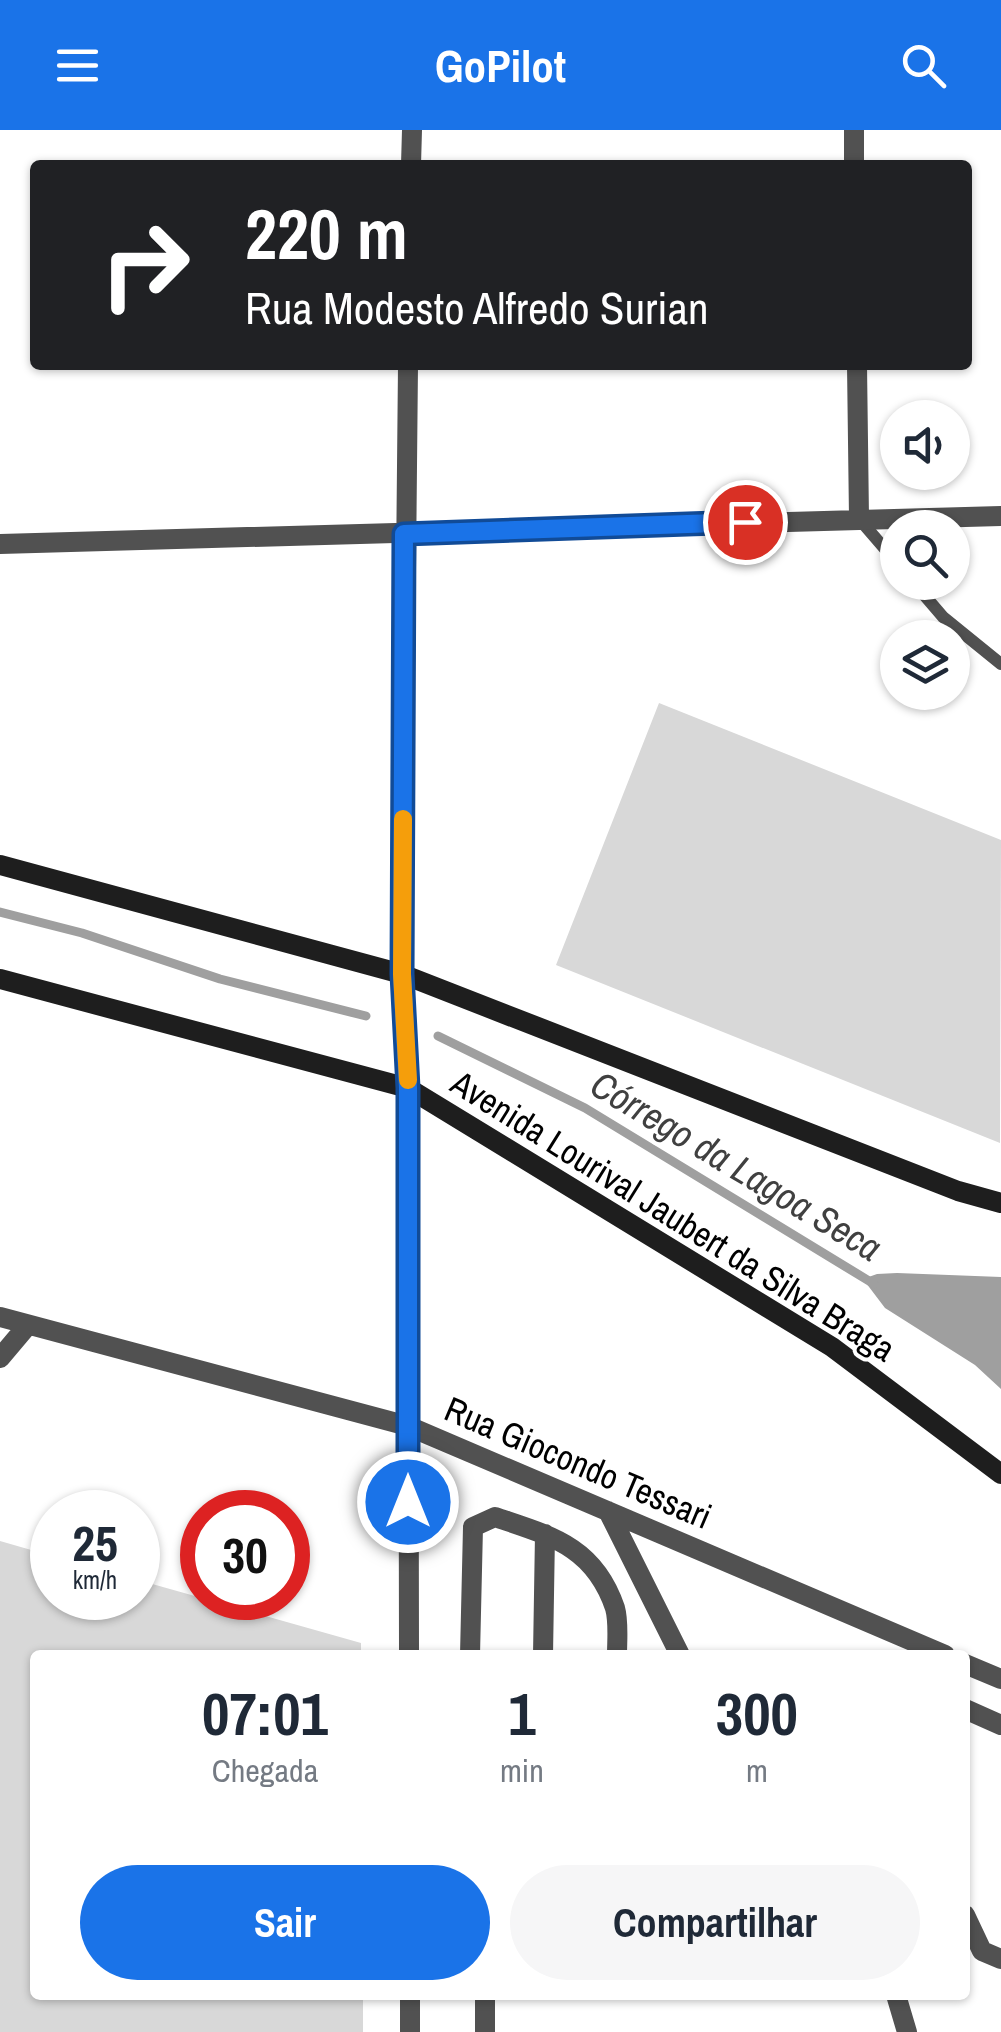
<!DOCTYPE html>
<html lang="pt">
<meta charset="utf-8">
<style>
:root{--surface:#fff;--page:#f6f6f7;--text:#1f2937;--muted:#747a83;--accent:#1a73e8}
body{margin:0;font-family:"Archivo Narrow",sans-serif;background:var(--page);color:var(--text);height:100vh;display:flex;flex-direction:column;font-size:38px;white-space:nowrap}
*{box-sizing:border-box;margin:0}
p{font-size:32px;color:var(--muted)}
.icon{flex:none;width:55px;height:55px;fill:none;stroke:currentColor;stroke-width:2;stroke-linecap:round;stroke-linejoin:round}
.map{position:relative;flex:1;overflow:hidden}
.side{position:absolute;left:30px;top:1520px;width:940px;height:350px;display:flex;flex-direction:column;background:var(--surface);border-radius:10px;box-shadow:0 2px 8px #0004}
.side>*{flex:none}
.banner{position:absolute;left:30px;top:30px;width:942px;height:210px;border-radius:10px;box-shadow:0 2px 8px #0004;background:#202124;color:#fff;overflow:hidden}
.fabs{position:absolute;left:880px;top:270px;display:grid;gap:20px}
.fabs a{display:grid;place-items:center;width:90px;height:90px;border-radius:50%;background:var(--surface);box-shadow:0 2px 8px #0004;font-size:50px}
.speed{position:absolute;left:30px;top:1360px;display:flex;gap:20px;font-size:50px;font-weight:700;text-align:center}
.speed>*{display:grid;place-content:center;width:130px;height:130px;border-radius:50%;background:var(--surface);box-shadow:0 2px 8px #0004;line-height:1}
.speed small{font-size:25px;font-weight:400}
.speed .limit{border:15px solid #d22;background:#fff;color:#111}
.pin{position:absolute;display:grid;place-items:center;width:85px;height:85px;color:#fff;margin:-42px;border:5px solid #fff;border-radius:50%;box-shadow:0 2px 10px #0007}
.me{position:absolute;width:110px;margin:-55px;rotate:0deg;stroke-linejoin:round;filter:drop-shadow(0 0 8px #0008)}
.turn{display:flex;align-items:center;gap:35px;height:210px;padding:0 50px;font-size:45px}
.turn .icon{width:130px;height:130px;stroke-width:2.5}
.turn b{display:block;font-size:70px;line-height:85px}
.eta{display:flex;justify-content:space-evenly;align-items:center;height:170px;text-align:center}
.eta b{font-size:60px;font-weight:800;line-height:70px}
.action{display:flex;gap:20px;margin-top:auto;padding:20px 50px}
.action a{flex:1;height:115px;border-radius:60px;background:var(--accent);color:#fff;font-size:40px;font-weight:800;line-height:115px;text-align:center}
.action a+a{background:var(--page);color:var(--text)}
header{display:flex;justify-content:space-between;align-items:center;height:130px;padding:0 50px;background:var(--accent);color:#fff;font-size:45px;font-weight:800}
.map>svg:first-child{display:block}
.green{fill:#d8d8d8}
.water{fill:#9f9f9f}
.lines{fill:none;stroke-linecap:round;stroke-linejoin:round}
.stream{stroke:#9f9f9f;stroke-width:9}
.lane{stroke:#515151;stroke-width:12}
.street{stroke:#515151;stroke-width:20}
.secondary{stroke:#1e1e1e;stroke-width:20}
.route-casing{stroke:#114b97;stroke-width:25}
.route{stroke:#1a73e8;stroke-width:18}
.slow{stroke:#f59e0b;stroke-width:18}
.labels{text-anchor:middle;stroke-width:8;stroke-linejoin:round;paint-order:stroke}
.street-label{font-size:35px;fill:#000;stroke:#fff}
.water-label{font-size:38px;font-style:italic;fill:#404040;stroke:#fff}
</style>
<header><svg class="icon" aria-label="menu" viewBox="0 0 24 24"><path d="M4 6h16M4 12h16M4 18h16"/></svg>GoPilot<svg class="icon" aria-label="search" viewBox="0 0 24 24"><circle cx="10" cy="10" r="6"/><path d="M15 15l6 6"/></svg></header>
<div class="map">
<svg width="1001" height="1902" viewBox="0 0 1001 1902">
<rect width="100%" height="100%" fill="#fff"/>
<!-- green -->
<path class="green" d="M659,573L1001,710L1000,1013L556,835Z
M0,1411L52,1426V1468H138V1450L361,1513V1525H35V1865H363V1902H0Z"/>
<!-- water -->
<path class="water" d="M897,1143L1001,1147V1259L975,1235L885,1178L863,1149L877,1144Z"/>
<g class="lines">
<!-- stream -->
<path class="stream" d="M0,782L82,803L220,849L366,886
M438,906L585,978L874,1154"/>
<!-- lane -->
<path class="lane" d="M860,390L898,434
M913,452L943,487L1001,534"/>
<!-- street -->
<path class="street" d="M854,0V35
M411,35L412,0
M408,235L402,844L408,958L409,1525
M857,235L859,388
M0,414L1001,386
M0,1187L408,1296L945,1525
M0,1228L27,1196
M608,1381L680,1525
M470,1525L473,1397L495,1387C551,1406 594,1416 615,1478C619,1492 617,1510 617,1525
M543,1525L545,1404
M965,1534L1001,1549
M965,1579L1001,1595
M965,1785L982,1821L1001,1829
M410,1865V1902
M896,1865L907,1902
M485,1902V1865"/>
<!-- secondary -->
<path class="secondary" d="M0,735L402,844L958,1061L1001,1073
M0,849L408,958L832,1217L1001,1344"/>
</g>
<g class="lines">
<defs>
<path id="route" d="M408,1372V958L402,844L404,404L745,392"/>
</defs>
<!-- route casing -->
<use href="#route" class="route-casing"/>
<!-- route -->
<use href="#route" class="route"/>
<!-- slow -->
<path class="slow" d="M403,689L402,844L408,950"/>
</g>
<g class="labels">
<!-- street labels -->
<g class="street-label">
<text transform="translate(673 1086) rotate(32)" y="12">Avenida Lourival Jaubert da Silva Braga</text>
<text transform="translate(578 1333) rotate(23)" y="12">Rua Giocondo Tessari</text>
</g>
<!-- water labels -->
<g class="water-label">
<text transform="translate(736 1036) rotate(31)" y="13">Córrego da Lagoa Seca</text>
</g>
</g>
</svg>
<div class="fabs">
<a><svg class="icon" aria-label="sound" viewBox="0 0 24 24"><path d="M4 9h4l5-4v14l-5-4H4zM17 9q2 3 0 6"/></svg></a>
<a><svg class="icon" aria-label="search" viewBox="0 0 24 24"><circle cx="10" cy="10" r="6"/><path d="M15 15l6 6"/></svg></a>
<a><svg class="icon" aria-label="layers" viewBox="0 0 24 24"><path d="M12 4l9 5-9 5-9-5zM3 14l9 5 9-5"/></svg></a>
</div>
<div class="speed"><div>25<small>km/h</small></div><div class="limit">30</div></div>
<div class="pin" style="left:745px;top:392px;background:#d93025"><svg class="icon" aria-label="arrive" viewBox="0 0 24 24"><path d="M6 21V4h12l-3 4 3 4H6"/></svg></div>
<svg class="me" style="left:408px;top:1372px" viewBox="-20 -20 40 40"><circle r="17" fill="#1a73e8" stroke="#fff" stroke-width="3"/><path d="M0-11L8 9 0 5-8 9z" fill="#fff"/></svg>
<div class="banner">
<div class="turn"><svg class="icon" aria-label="right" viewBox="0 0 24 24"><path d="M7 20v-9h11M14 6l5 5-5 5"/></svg><div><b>220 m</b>Rua Modesto Alfredo Surian</div></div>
</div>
<section class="side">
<div class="eta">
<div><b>07:01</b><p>Chegada</p></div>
<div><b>1</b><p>min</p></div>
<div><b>300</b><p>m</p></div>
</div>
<div class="action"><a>Sair</a><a>Compartilhar</a></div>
</section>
</div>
